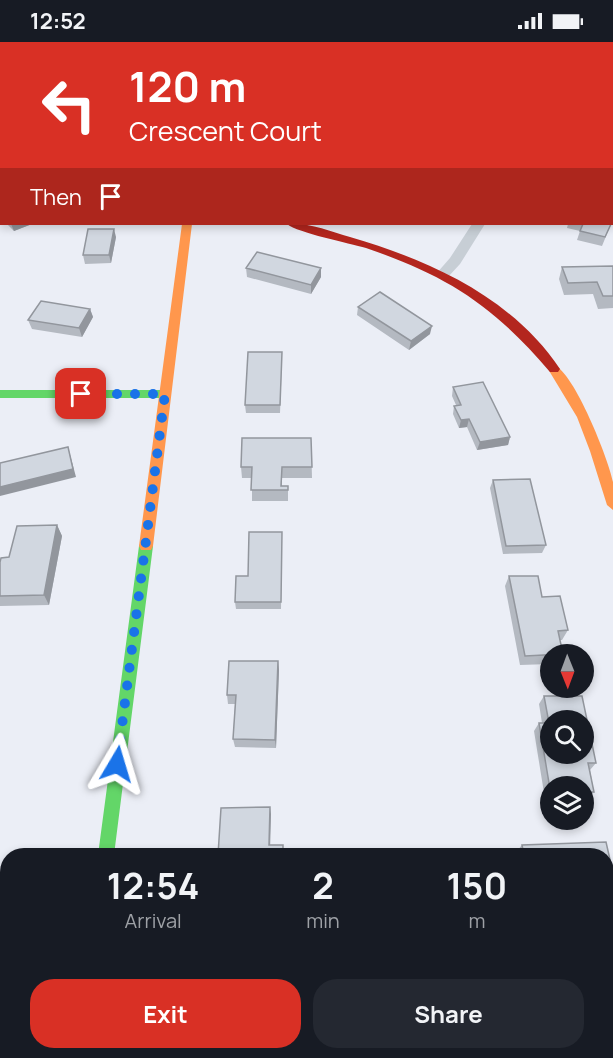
<!DOCTYPE html>
<style>
:root{--surface:#171b24;--page:#242831;--text:#f1f3f6;--muted:#9ea1a6;--accent:#d93025}
body{margin:0;font-family:Manrope,sans-serif;background:var(--page);color:var(--text);height:100vh;display:flex;flex-direction:column;font-size:22px;white-space:nowrap}
*{box-sizing:border-box;margin:0}
p{font-size:20px;color:var(--muted)}
.icon{flex:none;width:33px;height:33px;fill:none;stroke:currentColor;stroke-width:2;stroke-linecap:round;stroke-linejoin:round}
.map{position:relative;flex:1;overflow:hidden}
.drawer{position:absolute;left:0px;top:806px;width:614px;height:212px;display:flex;flex-direction:column;background:var(--surface);border-radius:24px 24px 0 0;box-shadow:0 3px 9px #0003}
.drawer>*{flex:none}
.hud{position:absolute;left:0px;top:0px;width:614px;height:183px;box-shadow:0 3px 9px #0003;background:#d93025;color:#fff;overflow:hidden}
.needle{width:39px;rotate:179deg}
.tools{position:absolute;left:540px;top:602px;display:grid;gap:12px}
.tools a{display:grid;place-items:center;width:54px;height:54px;border-radius:50%;background:var(--surface);box-shadow:0 3px 9px #0003;font-size:30px}
.pin{position:absolute;display:grid;place-items:center;width:51px;height:51px;color:#fff;margin:-26px;border-radius:12px;box-shadow:0 3px 9px #0006}
.me{position:absolute;width:66px;margin:-33px;rotate:7deg;stroke-linejoin:round;filter:drop-shadow(0 0 4px #0008)}
.turn{display:flex;align-items:center;gap:21px;height:126px;padding:0 30px;font-size:27px}
.turn .icon{width:78px;height:78px;stroke-width:2.5}
.turn b{display:block;font-size:42px;line-height:51px}
.then{display:flex;align-items:center;height:57px;padding:0 30px;background:#0003;gap:12px;font-size:22px}
.eta{display:flex;justify-content:space-evenly;align-items:center;height:102px;text-align:center}
.eta b{font-size:36px;font-weight:700;line-height:42px}
.action{display:flex;gap:12px;margin-top:auto;padding:12px 30px}
.action a{flex:1;height:69px;border-radius:24px;background:var(--accent);color:#fff;font-size:24px;font-weight:700;line-height:69px;text-align:center}
.action a+a{background:var(--page);color:var(--text)}
.status{display:flex;justify-content:space-between;align-items:center;height:42px;padding:0 30px;background:var(--surface);direction:ltr}
.status svg{height:16px;fill:currentColor}
.map>svg:first-child{display:block}
.lines{fill:none;stroke-linecap:round;stroke-linejoin:round}
.street{fill:#c7ced5;fill-rule:evenodd}
.fast{fill:#63d668;fill-rule:evenodd}
.slow{fill:#ff974d;fill-rule:evenodd}
.jam{fill:#b3261e;fill-rule:evenodd}
.wall{fill:#b4b9c1}
.shaded-wall{fill:#92969d}
.building{fill:#d1d7e0;stroke:#92969d;stroke-width:1.5;fill-rule:evenodd}
.route{stroke:#1a73e8;stroke-width:10;stroke-dasharray:0 18}
</style>
<div class="status"><b>12:52</b><svg viewBox="0 0 49 12"><path d="M0 12V9h3v3zM5 12V6h3v6zM10 12V3h3v9zM15 12V0h3v12zM26 1h20v11H26zM47 4h2v5h-2z"/></svg></div>
<div class="map">
<svg width="613" height="1016" viewBox="0 0 613 1016">
<rect width="100%" height="100%" fill="#ebeef6"/>
<g class="lines">
<!-- street -->
<path class="street" d="M50,0H60L49,2Z
M315,0H325L314,2Z
M613,14V21H612V14Z
M472,182H485L460,222L448,235H438L436,232L450,216Z
M66,1010H92L91,1016H65Z"/>
<!-- fast -->
<path class="fast" d="M0,348H165L171,352L165,356H0Z
M146,498L151,500L153,504L114,813H98L139,504L141,500Z"/>
<!-- slow -->
<path class="slow" d="M182,182H192L153,504L151,508H141L139,504Z
M554,323C574,330 609,418 613,440C613,449 613,459 613,468L607,463L590,409L577,375L548,327Z"/>
<!-- jam -->
<path class="jam" d="M287,182C307,180 330,189 350,195C429,218 512,255 560,327L558,330H550C494,264 448,234 366,206C349,201 298,191 287,182Z"/>
</g>
<!-- wall -->
<path class="wall" d="M106,0H142L141,2H106Z
M508,0H566L561,2H507Z
M7,182H32L14,189Z
M568,182H611L602,204L577,198L580,189L567,186Z
M116,195L111,221L85,222L83,213Z
M613,224V266L598,267L593,252L564,253L559,237L562,225Z
M246,226L321,235L311,252L247,235Z
M358,265L430,292L409,308L357,273Z
M90,267L93,275L82,295L32,287L28,278Z
M282,319L280,371H246L245,363Z
M453,345L510,395L508,403L477,408L467,385L459,386L453,372L454,364L456,363L452,354Z
M311,396L312,436H282V444H288V459H252V436H242L241,425Z
M493,438L546,503L542,511L503,512L490,446Z
M57,483L62,494L49,563L0,564V520L9,515Z
M282,498L281,567H236L235,560L248,534Z
M509,534L568,588L562,598H560L550,612V622L520,623L505,544Z
M278,619L279,628L276,706L235,705L233,697L235,662H228L227,653Z
M544,654L596,721L590,728L594,750L587,757H584V744H550V757H545L534,689L539,681H542L539,662Z
M606,800L613,831V916H606V813H518L517,809L522,803Z
M586,1010H606L613,1016H587Z"/>
<!-- shaded-wall -->
<path class="shaded-wall" d="M132,0H142L141,2H132Z
M551,0H566L561,2H549Z
M1,111L2,113V135L0,130Z
M11,182H32L14,189Z
M114,187L116,195L111,221L109,213Z
M321,226V235L311,252V243Z
M90,267L93,275L82,295L79,286Z
M432,284L430,292L409,308L411,299Z
M469,377L467,385L459,386L461,378Z
M510,395L508,403L477,408L480,400Z
M68,405L76,435L0,454V445Z
M57,483L62,494L49,563L44,553Z
M278,619L279,628L276,706L275,698Z
M270,765L271,772L270,809L269,803Z"/>
<!-- building -->
<path class="building" d="M224,0H254L252,2H223Z
M373,0H398L397,2H372Z
M516,0H556L549,2H518Z
M612,104H613V120L612,123Z
M612,160H613V176L612,179Z
M583,182H611L605,195L580,189Z
M88,187H114L109,213H83Z
M257,210L321,226L311,243L246,226Z
M613,224V254H603L597,240L568,241L562,225Z
M380,250L432,284L411,299L358,265Z
M41,259L90,267L79,286L28,278Z
M248,310H282L280,363H245Z
M483,340L510,395L480,400L469,377L461,378L454,364L461,363L453,345Z
M242,396H311L312,425H282L281,444H288V448H251L252,425H241Z
M68,405L73,427L0,445V421Z
M530,437L546,503L506,504L493,438Z
M57,483L44,553L0,554V520L1,516L9,515L17,484Z
M249,490H282L281,560H235L236,534H248Z
M509,534H538L542,555L560,554L568,588L558,589L563,612L525,614Z
M229,619H278L275,698L233,697L236,653H227Z
M544,654H582L596,721H588L594,750H584V744H550V747L539,681H549ZM550,678H584V711H550Z
M270,765L269,803H283V813H218L221,766Z
M606,800L613,831V913H606V813H524L522,803Z
M606,989H613V1016H595L594,1010H606Z
M233,1010H300V1016H233Z"/>
<g class="lines">
<!-- route -->
<path class="route" d="M81,352H165L117,722"/>
</g>
</svg>
<div class="tools">
<a><svg class="needle" viewBox="-14 -14 28 28"><path d="M0-13l5 13h-10z" fill="#e53935"/><path d="M0 13l5-13h-10z" fill="#9ea1a6"/></svg></a>
<a><svg class="icon" aria-label="search" viewBox="0 0 24 24"><circle cx="10" cy="10" r="6"/><path d="M15 15l6 6"/></svg></a>
<a><svg class="icon" aria-label="layers" viewBox="0 0 24 24"><path d="M12 4l9 5-9 5-9-5zM3 14l9 5 9-5"/></svg></a>
</div>
<div class="pin" style="left:81px;top:352px;background:#d93025"><svg class="icon" aria-label="arrive" viewBox="0 0 24 24"><path d="M6 21V4h12l-3 4 3 4H6"/></svg></div>
<svg class="me" style="left:117px;top:722px" viewBox="-20 -20 40 40"><path d="M0-17L14 15 0 8-14 15z" fill="#1a73e8" stroke="#fff" stroke-width="4"/></svg>
<div class="hud">
<div class="turn"><svg class="icon" aria-label="left" viewBox="0 0 24 24"><path d="M17 20v-9H6M10 6l-5 5 5 5"/></svg><div><b>120 m</b>Crescent Court</div></div>
<div class="then">Then<svg class="icon" aria-label="arrive" viewBox="0 0 24 24"><path d="M6 21V4h12l-3 4 3 4H6"/></svg></div>
</div>
<section class="drawer">
<div class="eta">
<div><b>12:54</b><p>Arrival</p></div>
<div><b>2</b><p>min</p></div>
<div><b>150</b><p>m</p></div>
</div>
<div class="action"><a>Exit</a><a>Share</a></div>
</section>
</div>
